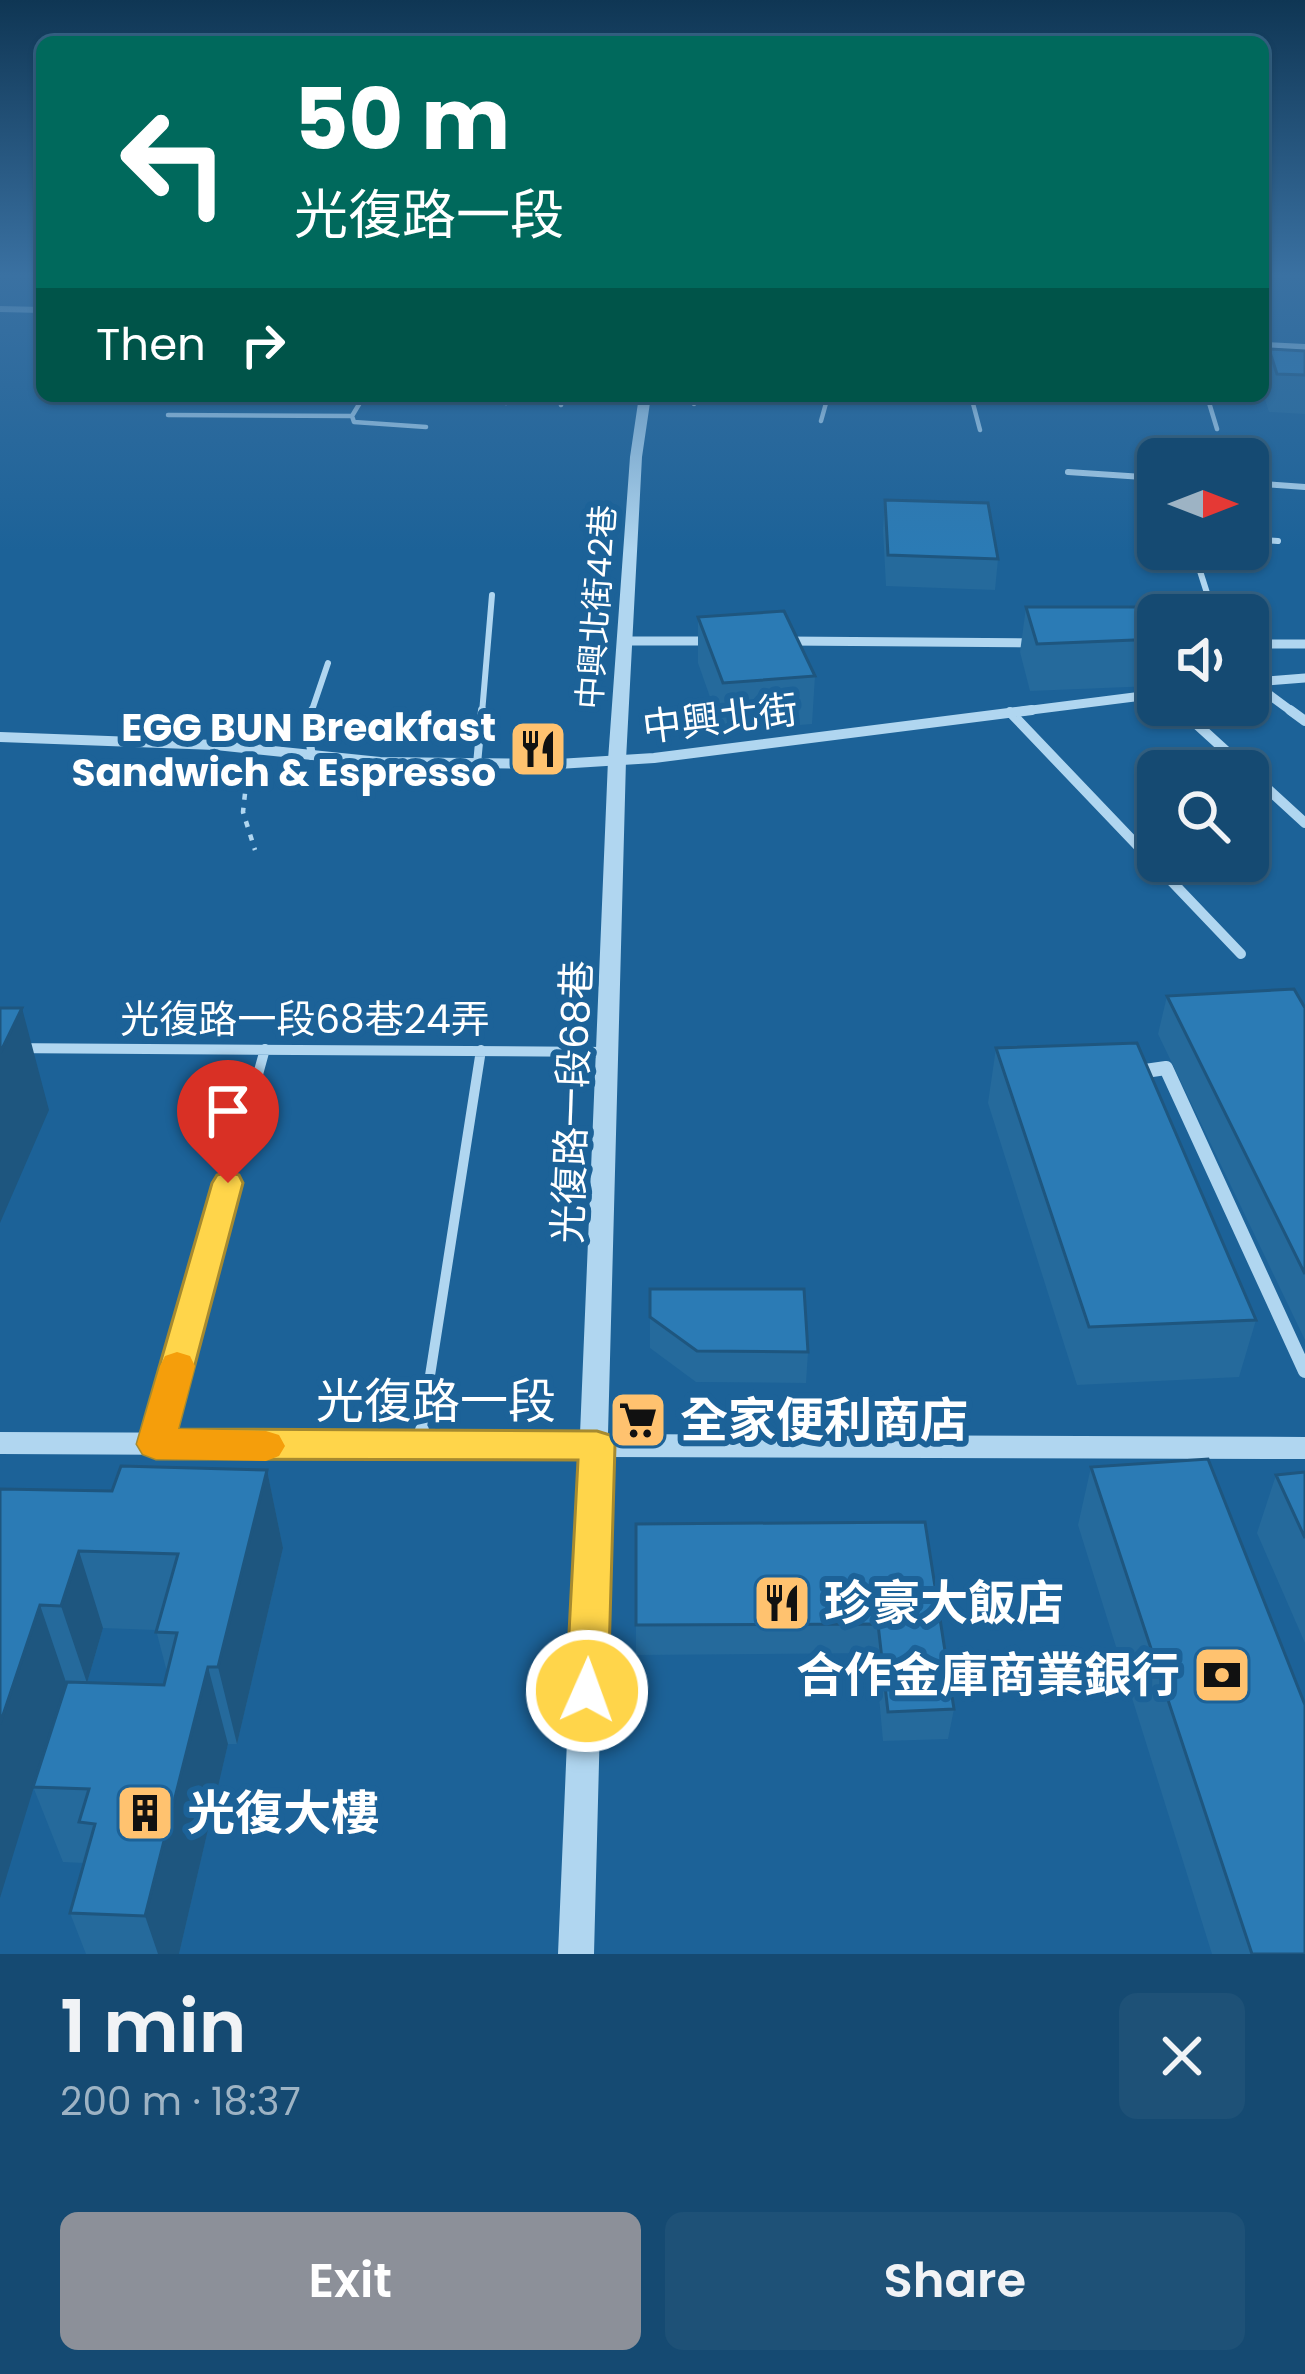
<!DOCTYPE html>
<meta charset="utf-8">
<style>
:root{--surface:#154a72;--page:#1e5177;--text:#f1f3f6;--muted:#9db3c4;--line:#346284;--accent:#8c9099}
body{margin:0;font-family:Poppins,"Noto Sans TC",sans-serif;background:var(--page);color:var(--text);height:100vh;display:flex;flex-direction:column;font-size:45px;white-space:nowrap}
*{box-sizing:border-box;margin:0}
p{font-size:39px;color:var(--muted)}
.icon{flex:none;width:66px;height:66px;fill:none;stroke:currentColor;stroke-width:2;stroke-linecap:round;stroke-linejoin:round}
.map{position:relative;height:1954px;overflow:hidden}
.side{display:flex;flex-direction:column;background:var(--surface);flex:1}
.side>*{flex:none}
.guide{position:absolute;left:36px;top:36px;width:1233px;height:366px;border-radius:18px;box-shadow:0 3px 9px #0004,0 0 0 3px var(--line);background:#00695c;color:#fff;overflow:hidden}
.needle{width:78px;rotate:90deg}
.controls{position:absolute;left:1137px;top:438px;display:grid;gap:24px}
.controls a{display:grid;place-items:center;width:132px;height:132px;border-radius:18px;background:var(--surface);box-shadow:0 3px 9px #0004,0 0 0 3px var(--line);font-size:60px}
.pin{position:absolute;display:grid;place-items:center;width:102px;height:102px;color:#fff;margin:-123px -51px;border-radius:50% 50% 50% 0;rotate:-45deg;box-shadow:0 0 12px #0007}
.pin .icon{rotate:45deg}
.me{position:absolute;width:132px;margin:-66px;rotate:2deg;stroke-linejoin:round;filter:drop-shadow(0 0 9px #0008)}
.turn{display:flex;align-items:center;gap:42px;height:252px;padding:0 60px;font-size:54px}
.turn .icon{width:156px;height:156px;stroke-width:2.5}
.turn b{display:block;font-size:84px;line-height:102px}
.then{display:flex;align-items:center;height:114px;padding:0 60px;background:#0003;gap:24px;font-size:45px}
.round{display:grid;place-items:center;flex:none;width:126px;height:126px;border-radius:18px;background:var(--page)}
.headline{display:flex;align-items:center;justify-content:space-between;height:204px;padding:0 60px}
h1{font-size:72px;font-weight:600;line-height:90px}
.action{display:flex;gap:24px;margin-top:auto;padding:24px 60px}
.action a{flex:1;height:138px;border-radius:18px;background:var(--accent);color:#fff;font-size:48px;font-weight:600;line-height:138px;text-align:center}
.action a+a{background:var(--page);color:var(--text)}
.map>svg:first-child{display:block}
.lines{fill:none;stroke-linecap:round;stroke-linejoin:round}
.path{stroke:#b0d6f0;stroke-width:4.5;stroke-dasharray:6 8;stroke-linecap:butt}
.service-far4{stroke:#b0d6f0;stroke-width:4.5}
.service-far3{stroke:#b0d6f0;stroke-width:6}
.service-far2{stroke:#b0d6f0;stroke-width:8}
.service-far1{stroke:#b0d6f0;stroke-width:10}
.service{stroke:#b0d6f0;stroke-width:14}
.minor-far2{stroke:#b0d6f0;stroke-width:9}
.minor-far1{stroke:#b0d6f0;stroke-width:10}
.minor{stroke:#b0d6f0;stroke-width:14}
.tertiary{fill:#b0d6f0;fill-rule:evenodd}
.wall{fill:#256a9c;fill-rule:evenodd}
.shaded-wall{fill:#1e567f}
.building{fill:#2b7bb5;stroke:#1e567f;stroke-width:3}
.route{fill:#ffd54a;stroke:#a68a30;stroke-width:3}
.slow{fill:#f59e0b}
.labels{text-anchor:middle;stroke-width:12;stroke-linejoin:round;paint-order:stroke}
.far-street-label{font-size:33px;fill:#fff;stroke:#1c6298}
.street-label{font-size:39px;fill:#fff;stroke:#1c6298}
.poi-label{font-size:39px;font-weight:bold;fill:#fff;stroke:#1c6298;text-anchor:end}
.near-street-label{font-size:48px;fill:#fff;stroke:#1c6298}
.near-poi-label{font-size:48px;font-weight:bold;fill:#fff;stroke:#1c6298;text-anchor:start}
</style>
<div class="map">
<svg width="1305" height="1954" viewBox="0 0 1305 1954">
<rect width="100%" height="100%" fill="#1c6298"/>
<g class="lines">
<!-- path -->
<path class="path" d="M248,766L243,812L255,850"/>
<!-- service-far4 -->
<path class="service-far4" d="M364,396L352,416L354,422L426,427
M694,396V404
M971,396L980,430
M1207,396L1217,429
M506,403L510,396
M561,405L564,396
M168,415L352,416
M821,421L828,396"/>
<!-- service-far3 -->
<path class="service-far3" d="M1068,472L1158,478
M1248,483L1305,487
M1248,539L1278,541
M1193,549L1214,615
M311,713L328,663
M482,713L492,595"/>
<!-- service-far2 -->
<path class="service-far2" d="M312,756L307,726L312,710
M477,764L482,710"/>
<!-- service-far1 -->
<path class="service-far1" d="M0,1048L607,1052
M159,1433L265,1049
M421,1433L481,1050"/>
<!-- service -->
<path class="service" d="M420,1442L422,1430
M156,1443L160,1430"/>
<!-- minor-far2 -->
<path class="minor-far2" d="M623,641H713
M787,641L1037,643
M1248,644H1305
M1252,682L1294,713
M1255,682L1305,678
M1175,705L1184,713
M1008,713L1158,694"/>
<!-- minor-far1 -->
<path class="minor-far1" d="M1181,710L1305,823
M1290,710L1305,721
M1010,712L1241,954
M0,737L216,745L380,762L558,764L654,758L1032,710"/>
<!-- minor -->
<path class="minor" d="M1138,1072L1166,1068L1305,1371"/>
<!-- tertiary -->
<path class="tertiary" d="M0,306L42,307V313L0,312Z
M1263,342L1305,344V350L1263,348Z
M639,396H651L642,457L626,760L608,1434L1305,1437V1459L607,1457L594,1954H558L579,1457L0,1454V1432L580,1434L608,760L630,457Z"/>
</g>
<!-- wall -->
<path class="wall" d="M1269,349L1305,351V414L1269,412L1263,393V376Z
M885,500L998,559L995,590L886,586L883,530Z
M1026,607L1158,631V659L1153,686L1030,691L1020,652Z
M698,617L815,676L812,724L722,731L698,663Z
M1167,996L1305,1008V1340L1158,1034Z
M996,1048L1256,1320L1239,1377L1077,1385L988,1103Z
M650,1289L808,1352L806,1383L696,1382L650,1348Z
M1091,1467L1305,1954H1212L1078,1525Z
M267,1470L283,1548L237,1744H228L179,1954H86L70,1913L84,1863L63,1862L34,1789L0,1489L112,1491ZM103,1628L156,1630L167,1672L164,1685L87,1683Z
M1305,1472V1643L1257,1533L1276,1475Z
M925,1522L954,1709L948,1739L883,1741L875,1653L636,1655V1524Z"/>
<!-- shaded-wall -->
<path class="shaded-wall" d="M22,1008L49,1110L0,1223V1053Z
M267,1470L283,1548L237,1744L218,1667Z
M79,1551L103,1628L87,1683L61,1606Z
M40,1605L66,1682L0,1898V1724Z
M208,1667L228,1744L179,1954H158L145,1916Z"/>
<!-- building -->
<path class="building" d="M1269,349L1305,351V375L1277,374Z
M885,500L988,503L998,559L888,555Z
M1026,607H1146L1158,631V639L1037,644Z
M784,611L815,676L723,683L698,617Z
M1294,989L1305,1008V1274L1167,996Z
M0,1008H22L0,1053Z
M1137,1043L1256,1320L1089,1327L996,1048Z
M650,1289H804L808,1352L697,1351L650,1317Z
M1208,1459L1305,1705V1954H1252L1091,1467Z
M121,1466L267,1470L218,1667H208L145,1916L70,1913L95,1824L79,1822L89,1789L33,1787L67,1682L164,1685L177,1633L156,1632L178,1554L79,1551L61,1606L40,1605L0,1724V1489L112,1491Z
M1305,1472V1538L1276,1475Z
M925,1522L954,1709L888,1712L878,1624L636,1625V1524Z"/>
<!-- sky -->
<linearGradient id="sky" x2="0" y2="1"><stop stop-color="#0f3654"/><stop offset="0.5" stop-color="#3a71a2"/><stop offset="1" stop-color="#3a71a2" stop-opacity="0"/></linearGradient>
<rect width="1305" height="551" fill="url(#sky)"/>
<!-- route -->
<path class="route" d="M228,1172L239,1175L243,1183L178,1429L597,1431L610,1435L615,1445L608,1691L602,1705L587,1711L572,1705L566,1691L578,1460L156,1459L143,1454L137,1444L212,1183L217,1175Z"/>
<!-- slow -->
<path class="slow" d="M177,1352L190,1356L195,1366L178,1429L266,1431L279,1435L285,1446L279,1456L266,1461L156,1459L143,1454L137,1444L160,1366L165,1356Z"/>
<!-- icons -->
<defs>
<symbol id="restaurant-square" viewBox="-11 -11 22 22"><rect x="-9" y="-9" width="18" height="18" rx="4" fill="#ffc26f" stroke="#1c6298"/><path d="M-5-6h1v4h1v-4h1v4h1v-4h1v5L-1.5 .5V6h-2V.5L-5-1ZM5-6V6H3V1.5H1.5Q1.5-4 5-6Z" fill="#111"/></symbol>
<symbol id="supermarket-square" viewBox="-11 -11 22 22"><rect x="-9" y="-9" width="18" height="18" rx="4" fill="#ffc26f" stroke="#1c6298"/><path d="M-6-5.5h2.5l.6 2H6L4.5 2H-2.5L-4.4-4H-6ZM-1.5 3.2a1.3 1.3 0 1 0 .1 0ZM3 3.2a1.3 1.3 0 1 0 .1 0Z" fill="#111"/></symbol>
<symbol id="bank-square" viewBox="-11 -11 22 22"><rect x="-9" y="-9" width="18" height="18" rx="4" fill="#ffc26f" stroke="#1c6298"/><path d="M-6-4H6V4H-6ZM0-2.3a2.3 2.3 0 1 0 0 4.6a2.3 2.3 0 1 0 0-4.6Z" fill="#111"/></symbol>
<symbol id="building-square" viewBox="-11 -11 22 22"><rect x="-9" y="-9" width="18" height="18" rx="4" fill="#ffc26f" stroke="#1c6298"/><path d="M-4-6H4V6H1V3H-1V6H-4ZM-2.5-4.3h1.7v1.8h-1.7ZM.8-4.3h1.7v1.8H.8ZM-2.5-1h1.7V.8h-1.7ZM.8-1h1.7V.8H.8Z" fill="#111"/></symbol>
</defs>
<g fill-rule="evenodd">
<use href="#restaurant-square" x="505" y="716" width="66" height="66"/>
<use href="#supermarket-square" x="605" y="1387" width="66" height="66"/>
<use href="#restaurant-square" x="749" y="1570" width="66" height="66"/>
<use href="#bank-square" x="1189" y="1642" width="66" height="66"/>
<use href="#building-square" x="112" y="1780" width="66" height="66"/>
</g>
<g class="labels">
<!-- far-street labels -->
<g class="far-street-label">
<text transform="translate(596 607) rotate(-86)" y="12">中興北街42巷</text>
</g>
<!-- street labels -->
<g class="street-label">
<text transform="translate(720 718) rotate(-7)" y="14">中興北街</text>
<text x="305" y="1033">光復路一段68巷24弄</text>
<text transform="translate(572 1102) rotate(-88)" y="14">光復路一段68巷</text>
</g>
<!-- poi labels -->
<g class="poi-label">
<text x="496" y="741">EGG BUN Breakfast<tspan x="496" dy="45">Sandwich &amp; Espresso</tspan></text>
</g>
<!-- near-street labels -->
<g class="near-street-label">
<text x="436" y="1418">光復路一段</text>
</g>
<!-- near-poi labels -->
<g class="near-poi-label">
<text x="680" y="1437">全家便利商店</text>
<text x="824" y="1620">珍豪大飯店</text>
<text x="1180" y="1692" text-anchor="end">合作金庫商業銀行</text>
<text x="187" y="1830">光復大樓</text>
</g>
</g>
</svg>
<div class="controls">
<a><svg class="needle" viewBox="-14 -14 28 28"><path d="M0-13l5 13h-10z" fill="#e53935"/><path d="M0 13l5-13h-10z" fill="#9db3c4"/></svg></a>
<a><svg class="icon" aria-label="sound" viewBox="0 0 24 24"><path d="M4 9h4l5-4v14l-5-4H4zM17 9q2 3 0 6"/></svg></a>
<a><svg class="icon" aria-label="search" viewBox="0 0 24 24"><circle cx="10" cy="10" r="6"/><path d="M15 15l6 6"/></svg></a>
</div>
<div class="pin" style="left:228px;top:1183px;background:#d93025"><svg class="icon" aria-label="arrive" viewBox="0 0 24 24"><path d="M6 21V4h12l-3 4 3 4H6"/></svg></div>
<svg class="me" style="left:587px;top:1691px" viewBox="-20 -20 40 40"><circle r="17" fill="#ffd54a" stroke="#fff" stroke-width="3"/><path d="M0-11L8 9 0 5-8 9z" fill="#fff"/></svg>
<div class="guide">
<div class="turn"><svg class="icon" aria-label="left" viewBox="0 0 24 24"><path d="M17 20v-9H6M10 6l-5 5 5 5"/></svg><div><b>50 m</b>光復路一段</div></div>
<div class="then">Then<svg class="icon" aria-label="right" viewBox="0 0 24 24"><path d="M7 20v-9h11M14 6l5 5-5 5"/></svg></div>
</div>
</div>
<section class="side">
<div class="headline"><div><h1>1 min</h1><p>200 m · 18:37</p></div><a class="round"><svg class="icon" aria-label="close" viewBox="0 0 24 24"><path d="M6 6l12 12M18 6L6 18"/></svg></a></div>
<div class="action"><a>Exit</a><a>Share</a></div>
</section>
